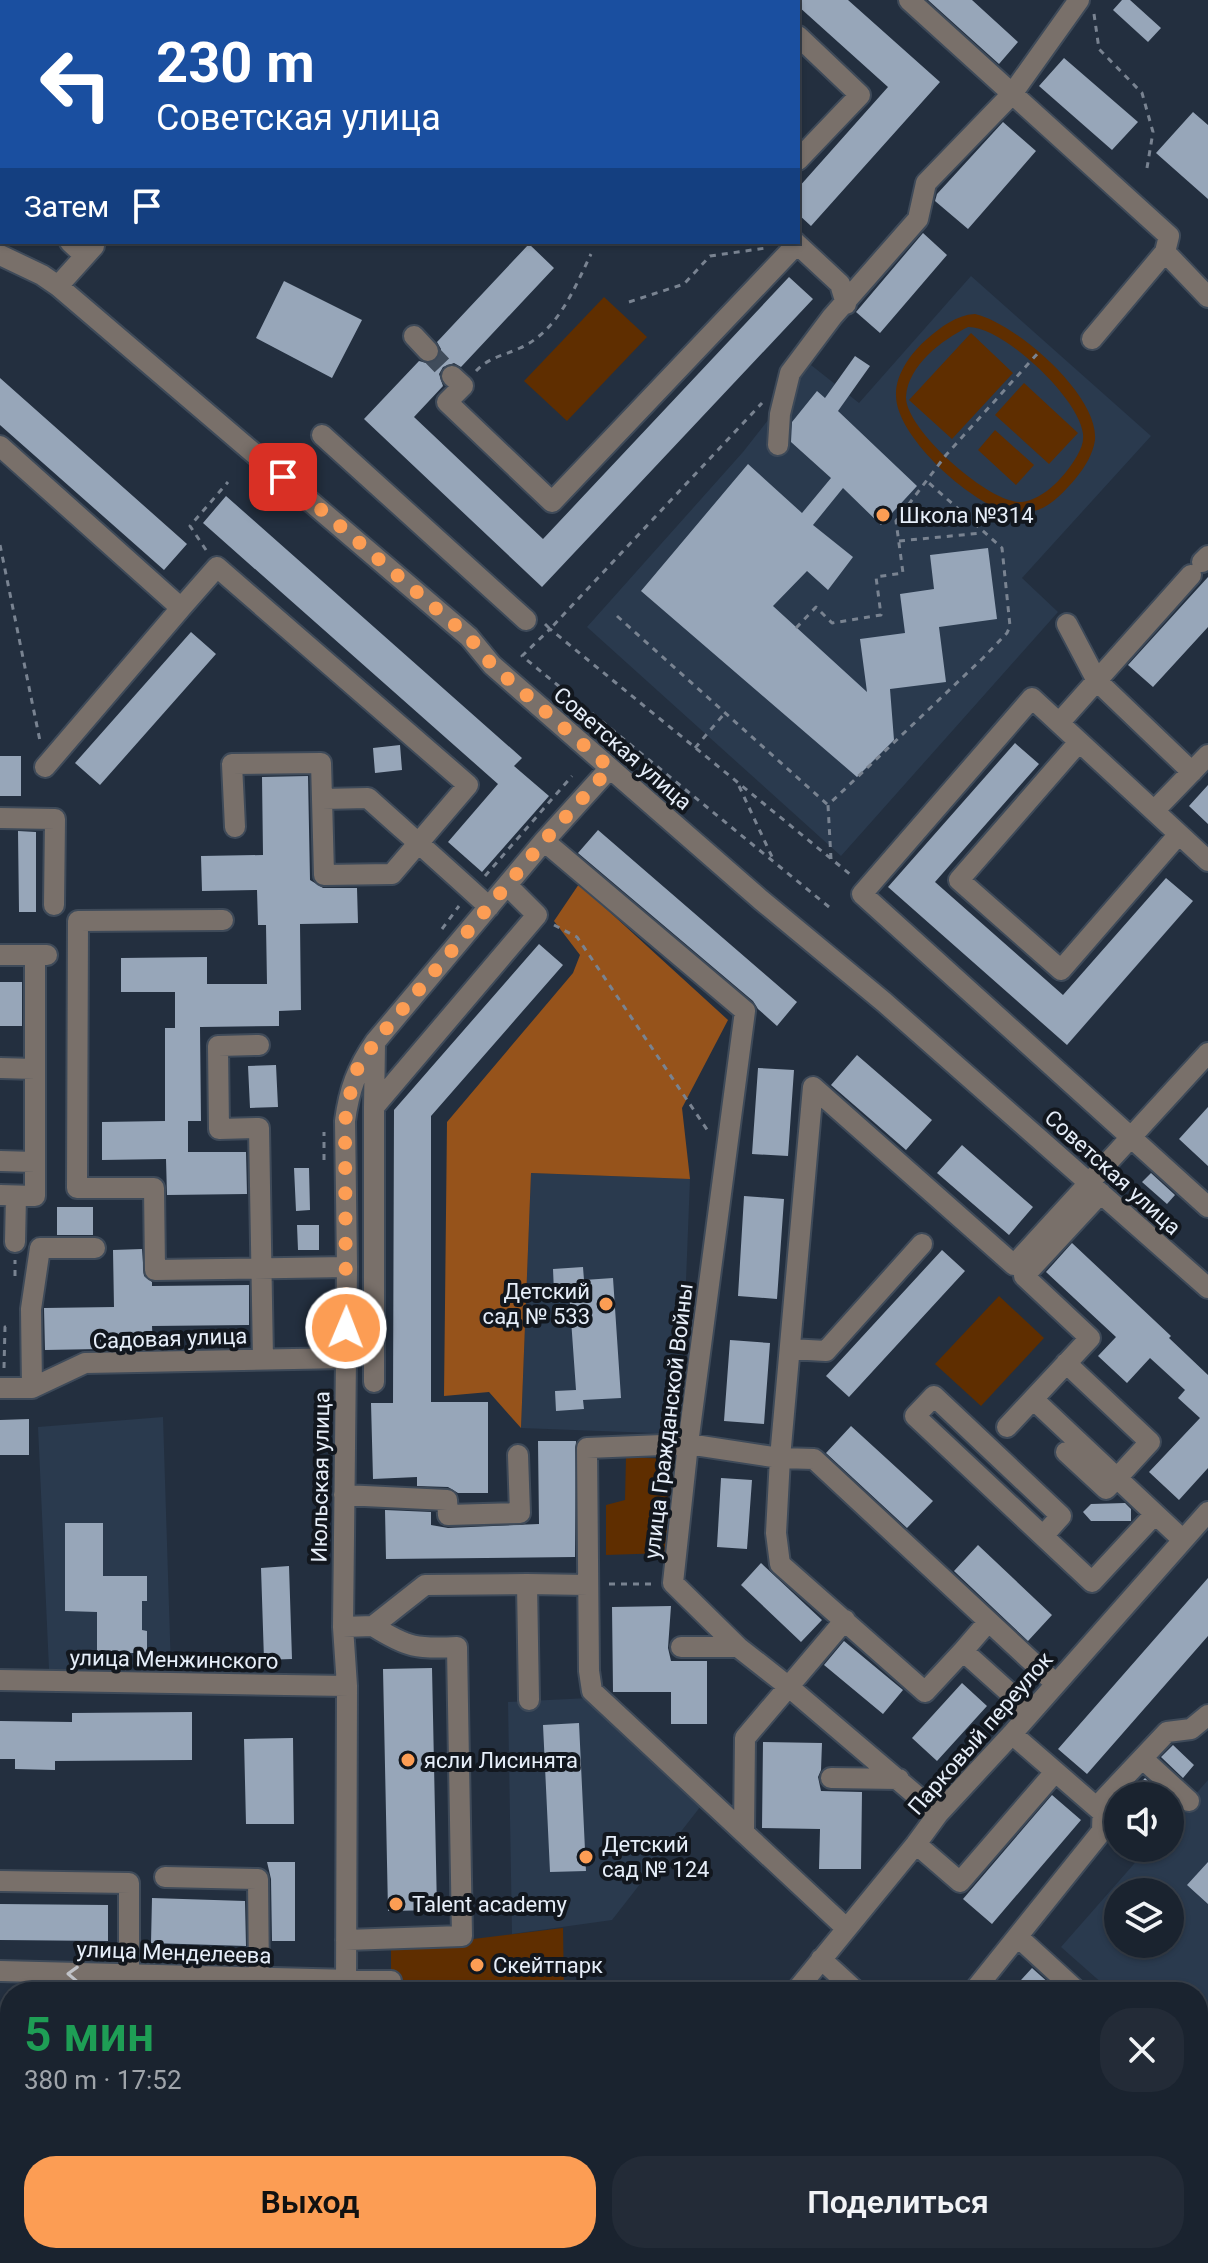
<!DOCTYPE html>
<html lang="ru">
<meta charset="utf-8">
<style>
:root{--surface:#1a232f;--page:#232b37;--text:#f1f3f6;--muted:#9fa4aa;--line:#38404b;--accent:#fc9d54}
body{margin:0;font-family:Roboto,sans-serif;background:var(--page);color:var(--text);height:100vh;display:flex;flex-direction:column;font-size:30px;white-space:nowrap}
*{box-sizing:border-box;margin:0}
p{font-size:26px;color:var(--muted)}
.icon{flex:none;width:44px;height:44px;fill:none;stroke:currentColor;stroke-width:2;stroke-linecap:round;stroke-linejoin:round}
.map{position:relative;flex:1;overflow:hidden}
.details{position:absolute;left:0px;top:1982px;width:1208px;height:282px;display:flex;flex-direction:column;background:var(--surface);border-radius:32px 32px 0 0;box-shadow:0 2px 6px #0004,0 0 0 2px var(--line)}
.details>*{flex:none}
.banner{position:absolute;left:0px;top:0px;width:800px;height:244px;box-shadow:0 2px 6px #0004,0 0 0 2px var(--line);background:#1a4fa0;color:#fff;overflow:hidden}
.controls{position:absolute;left:1104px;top:1782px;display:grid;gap:16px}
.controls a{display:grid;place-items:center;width:80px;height:80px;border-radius:50%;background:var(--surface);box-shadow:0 2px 6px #0004,0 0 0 2px var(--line);font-size:40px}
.pin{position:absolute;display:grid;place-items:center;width:68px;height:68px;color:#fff;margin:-34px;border-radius:16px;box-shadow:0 4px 12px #0006}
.me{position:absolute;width:88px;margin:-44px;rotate:1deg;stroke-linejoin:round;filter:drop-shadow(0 0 6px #0008)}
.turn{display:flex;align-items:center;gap:28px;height:168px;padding:0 24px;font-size:36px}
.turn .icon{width:104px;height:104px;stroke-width:2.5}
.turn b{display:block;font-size:56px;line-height:68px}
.then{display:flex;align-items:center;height:76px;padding:0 24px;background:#0003;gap:16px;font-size:30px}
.round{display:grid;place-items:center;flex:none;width:84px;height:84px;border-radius:32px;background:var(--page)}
.headline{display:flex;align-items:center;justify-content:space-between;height:136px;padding:0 24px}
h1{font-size:48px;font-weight:600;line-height:60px;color:#1e9e55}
.primary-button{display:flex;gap:16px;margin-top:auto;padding:16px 24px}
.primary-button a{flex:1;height:92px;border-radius:32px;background:var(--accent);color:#111;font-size:32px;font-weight:600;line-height:92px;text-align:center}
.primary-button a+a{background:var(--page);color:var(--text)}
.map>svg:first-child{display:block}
.built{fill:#2a3a4e;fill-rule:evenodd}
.green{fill:#5f2e00;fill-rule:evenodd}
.forest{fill:#96531b}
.building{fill:#97a6b9}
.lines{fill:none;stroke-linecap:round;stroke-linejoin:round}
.minor-tunnel{stroke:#404c5b;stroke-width:20;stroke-dasharray:20 10;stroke-linecap:butt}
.minor-casing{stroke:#3e4a59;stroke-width:24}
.path{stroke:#798391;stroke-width:3;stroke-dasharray:6 6;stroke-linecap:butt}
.minor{stroke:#79706a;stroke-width:20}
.oneway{stroke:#c0c2c7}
.route{stroke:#fc9d54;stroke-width:14;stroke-dasharray:0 25.2}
.poi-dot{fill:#fc9d54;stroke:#12171e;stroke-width:3}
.labels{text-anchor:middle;stroke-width:8;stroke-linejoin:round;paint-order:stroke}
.poi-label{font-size:22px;fill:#e6eef9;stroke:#12171e;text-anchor:start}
.street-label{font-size:22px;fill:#e6eef9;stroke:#12171e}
</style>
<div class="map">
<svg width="1208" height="2263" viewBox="0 0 1208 2263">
<rect width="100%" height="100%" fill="#232f3f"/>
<!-- built -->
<path class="built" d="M971,276L1151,436L1022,578L1058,612L841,856L587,627L743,452L811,365L859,403Z
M531,1173L690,1179L680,1434L521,1428Z
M163,1417L171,1670L49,1669L38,1427Z
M589,1698L704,1802L612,1920L512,1934L508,1702Z
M1208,1780V2077L1198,2068V1992H1112L1061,1947L1148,1848H1170V1823ZM1118,1892H1170V1944H1118Z
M10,2214V2254H313V2263H9Z
M415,2254H669V2263H415Z"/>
<!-- green -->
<path class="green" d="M604,297L647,337L567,421L524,381Z
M975,314C1015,323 1099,395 1095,440C1093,454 1085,467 1076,478C1065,491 1051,507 1034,511C1024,513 1013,514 1004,511C967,499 897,437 896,396C895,374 912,352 927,339C941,327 956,315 975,314ZM968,327C1003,326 1080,399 1083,434C1084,442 1081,449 1077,456C1066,475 1045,499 1022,502C990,505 905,429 906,397C908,365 942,340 968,327Z
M971,333L1013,373L952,439L909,400Z
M1024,383L1078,433L1049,464L995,415Z
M995,430L1034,465L1016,485L978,450Z
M999,1296L1044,1338L981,1406L935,1364Z
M626,1457L669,1459L667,1553L606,1555V1505L625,1500Z
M563,1928L564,1992H391V1949Z"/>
<!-- forest -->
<path class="forest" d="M579,884L728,1020L682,1108L690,1179L531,1173L521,1428L489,1392L444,1396L447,1122L573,973L580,955L554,921Z"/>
<!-- building -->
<path class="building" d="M791,0H848L940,82L811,226L798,214V188L888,87L798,6V2Z
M928,0H972L1018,42L999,64Z
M1122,0H1130L1161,28L1148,42L1113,10Z
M1064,58L1138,122L1112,150L1039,86Z
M1193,112L1208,125V199L1156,153Z
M1003,122L1036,151L968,229L935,201L937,194Z
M923,233L947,255L880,333L856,312Z
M529,244L554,268L461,367L454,363L443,367L439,374L443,386L414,417L543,539L789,277L813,299L542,587L364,419L419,361L430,364L437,360L441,349L437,342Z
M284,281L362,320L332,378L256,338Z
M855,356L870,366L838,411L917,486L881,525L843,488L813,525L853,557L828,590L807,571L773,606L867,692L860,639L905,633L900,594L934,589L930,555L988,548L997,619L939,627L946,682L890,689L894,740L857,777L641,591L748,464L802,513L831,478L791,442L792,422L817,391L825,398Z
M0,378L187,544L164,570L0,425Z
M226,496L522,758L514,766L549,796L482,872L448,842L498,784L203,523Z
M1208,577V627L1153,687L1128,665Z
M191,632L216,654L100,785L75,763Z
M1015,743L1039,764L935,882L1063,995L1166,878L1193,901L1067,1045L888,887Z
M400,745L402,770L375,773L373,748Z
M0,756H21V796H0Z
M308,776L310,880L323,888H357L358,923L300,924L301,1010L279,1011V1026L200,1027L201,1121H188V1152H246L247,1194L167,1195L166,1159L102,1160V1122L165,1121V1028H175V992H121V958L207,957V984H267L266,925H258L257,890L202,891L201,856L263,855L262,777Z
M1208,785V824L1189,806Z
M598,830L797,1002L777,1026L758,1009L753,1001L578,853Z
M18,831L36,832V912H19Z
M539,944L563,965L431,1116V1402H488V1493H458L448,1487L417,1486V1477L373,1479L371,1403H393L394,1110Z
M0,982H22V1026H0Z
M857,1055L932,1120L906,1150L831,1085Z
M276,1065L278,1107L250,1108L248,1066Z
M758,1068L794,1070L788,1156L752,1154Z
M1208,1107V1166L1179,1139Z
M962,1145L1033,1207L1009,1235L937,1173Z
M294,1168H309L310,1210L296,1211Z
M1151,1173L1175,1195L1167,1204L1142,1182Z
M744,1196L784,1199L777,1299L738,1296Z
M57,1207H93V1235H57Z
M297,1225H319V1250H298Z
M1072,1243L1171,1336L1169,1338L1208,1375V1468L1179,1500L1149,1472L1200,1418L1178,1398L1185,1390L1150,1358L1127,1383L1098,1356L1116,1337L1046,1272Z
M142,1249L144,1276L152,1282V1286L249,1285V1325L152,1326L153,1348L45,1350L44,1308L114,1307L113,1250Z
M942,1250L965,1271L849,1397L826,1376Z
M583,1267L584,1280L613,1278L621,1398L583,1400L584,1409L556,1411L555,1391L576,1390L569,1291L554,1292L553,1269Z
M730,1340L770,1343L764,1424L724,1421Z
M29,1419V1455H0V1420Z
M851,1426L933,1501L907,1528L826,1453Z
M538,1441H576L575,1557L386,1559L385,1510L431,1512V1525L448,1528L539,1524Z
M721,1478L752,1480L747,1549L717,1547Z
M1125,1503L1131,1509V1521H1091L1083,1512L1091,1504Z
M65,1523H103V1576H147V1601H142V1630L147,1631V1653H97V1612L65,1611Z
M978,1545L1052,1615L1028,1641L954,1571Z
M761,1563L822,1620L801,1642L741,1585Z
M289,1566L292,1659L264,1660L261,1568Z
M1208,1578V1636L1087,1774L1058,1749Z
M671,1606L668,1648L671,1661H707V1724H671V1692H613L612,1607Z
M844,1641L903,1690L883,1714L824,1665Z
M432,1668L437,1910L388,1911L383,1669Z
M962,1683L987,1706L937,1761L912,1738Z
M192,1712V1760L55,1761V1770L15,1769V1759H0V1721L72,1722V1713Z
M579,1723L586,1871L550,1872L543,1725Z
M293,1738L294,1824H246L244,1739Z
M763,1742L822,1743L821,1770L818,1777L821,1791L862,1792L861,1869H819L820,1829L762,1828Z
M1173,1745L1194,1765L1183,1778L1161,1757Z
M1145,1778L1164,1796H1128Z
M1052,1795L1081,1820L992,1924L963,1899Z
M267,1862H295V1941H272L271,1879Z
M1208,1862V1904L1187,1885Z
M152,1898L245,1901L246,1946L151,1943Z
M0,1904L108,1905V1941L0,1940Z
M1032,1968L1059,1992H1010Z"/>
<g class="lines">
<!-- minor-tunnel -->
<path class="minor-tunnel" d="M428,351L452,376"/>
<defs>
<path id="minor" d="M618,0L620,2
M760,0L762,2
M909,0L1169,236L1165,252
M293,2L295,0
M374,2L376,0
M798,36L860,95L798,160
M70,242L85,256
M797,244L840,284L846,304
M0,255L42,275L58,286L469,637L492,665L761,900L884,1002L1208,1288
M58,286L94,246
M414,336L428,351
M1092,339L1165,252L1208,297
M452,376L463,386L447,402L552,502L797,244L795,242
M322,435L526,620
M778,445L780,414L790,373L832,317L918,219L926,183L1012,94L1079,0
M0,446L181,608L217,567L468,785L392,874L324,875L322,799L368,798C408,834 449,870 489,907
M1202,562L1208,556
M1067,624L1097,681L1192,772
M1059,723L1191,575
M1079,742L959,880L1061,970L1179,834
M45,767L181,608
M1154,811L1208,755
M0,818L55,819L54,905
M235,827L232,764L321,763L322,799
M544,841L745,1011L688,1444L673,1583L738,1647L789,1687L938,1814
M1208,861L1032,698L862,894L1208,1207
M223,920L78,921L77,1188H154L155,1270L347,1267
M0,955H47
M259,1045L218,1046L219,1129L259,1128L263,1359
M0,1068L35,1069
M374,1107L375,1043
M0,1161L35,1162
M0,1195L35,1196V955
M15,1242L16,1196
M790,1349L826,1351L922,1244
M374,1382V1107L537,915L507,885
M0,1388H32L85,1363L346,1358
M32,1388L31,1309L40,1248H95
M1033,1399L1117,1478L1150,1442L1066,1363
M1007,1427L1090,1338L1024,1276L1101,1193
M1066,1452L1106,1489L1117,1478L1183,1540
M344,1495L447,1500L448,1515L520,1513L518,1455
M1043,1536L1061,1516L934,1396L915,1416L1092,1582L1155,1514
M527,1584L588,1585
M343,1627L373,1626L425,1585L527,1584L529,1700
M681,1647H738
M963,1651L988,1622
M0,1680L347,1686
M1031,1712L963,1651L925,1692L780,1564L776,1533L780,1458L813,1087L1014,1265L1208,1053
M1012,1734L1103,1813
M1143,1759L1189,1801
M831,1778L899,1779
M744,1833L745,1738L845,1620
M916,1844L960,1882L1055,1772
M165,1877L258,1879L259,1979
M0,1881L129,1883V1975
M846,1928L592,1691L589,1671L587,1448L688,1444L780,1458L814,1459L1056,1684
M1019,1938L1078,1992
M346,1940L462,1936L457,1647C417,1649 408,1648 373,1626
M821,1959L857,1992
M0,1971L391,1981
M346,1992L347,1686L343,1627L347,1267L345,1121C349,1090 357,1068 375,1042L544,841L610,768
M795,1992L916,1844L938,1814L1012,1734L1208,1512
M973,1992L1102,1831L1103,1800L1167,1732L1191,1729L1208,1715
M1198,2101L1208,2110
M1198,2246L1208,2255
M345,2254V2263
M723,2254L724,2263
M1068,2254L1078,2263"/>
</defs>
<!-- minor casing -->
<use href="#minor" class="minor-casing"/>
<!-- path -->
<path class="path" d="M66,0V2
M222,2L223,0
M1094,14L1099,49L1142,93L1153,132L1146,174
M629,302L684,284L710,256L766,248
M476,371C489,357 503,356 520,348C558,331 574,289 591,254
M899,541L982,533
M0,545L40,741
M206,550L190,526L228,482
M617,616L828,805
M545,624L550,629L762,403
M796,628L816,607L832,623L881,615L876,577L903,573L896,521L946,455L1038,353
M695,748L724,714
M739,786L773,859
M831,859L828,805L983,658L1007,633L1010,626L1002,548L928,482
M485,876L572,776
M829,907L522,656L550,629L851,875
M554,925L577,937L708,1131
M442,929L459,906
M324,1160V1132
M15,1276V1260
M4,1368L5,1327H12
M609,1584H653"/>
<!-- minor -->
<use href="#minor" class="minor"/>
</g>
<!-- one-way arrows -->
<defs><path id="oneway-chevron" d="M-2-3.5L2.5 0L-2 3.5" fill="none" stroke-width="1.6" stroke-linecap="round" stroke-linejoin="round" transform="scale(2)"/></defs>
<use class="oneway" href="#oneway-chevron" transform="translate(73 1974) rotate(-178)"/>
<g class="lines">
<!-- route -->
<path class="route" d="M283,477L469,637L492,665L610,768L544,841L375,1042L354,1074L345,1121L346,1328"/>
</g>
<!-- markers -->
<g class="poi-dot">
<circle cx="883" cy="515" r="8"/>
<circle cx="606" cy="1304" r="8"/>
<circle cx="408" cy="1760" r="8"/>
<circle cx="586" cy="1857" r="8"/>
<circle cx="396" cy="1904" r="8"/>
<circle cx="477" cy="1965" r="8"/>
</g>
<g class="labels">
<!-- poi labels -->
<g class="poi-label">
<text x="899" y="523">Школа №314</text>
<text x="590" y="1299" text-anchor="end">Детский<tspan x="590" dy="25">сад № 533</tspan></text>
<text x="424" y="1768">ясли Лисинята</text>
<text x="602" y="1852">Детский<tspan x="602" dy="25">сад № 124</tspan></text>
<text x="412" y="1912">Talent academy</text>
<text x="493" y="1973">Скейтпарк</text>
</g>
<!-- street labels -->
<g class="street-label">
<text transform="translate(623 748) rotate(41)" y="8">Советская улица</text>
<text transform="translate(1113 1172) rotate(42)" y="8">Советская улица</text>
<text transform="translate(170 1338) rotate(-2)" y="8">Садовая улица</text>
<text transform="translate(668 1421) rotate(-83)" y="8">улица Гражданской Войны</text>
<text transform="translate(320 1477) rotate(-89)" y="8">Июльская улица</text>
<text transform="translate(174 1659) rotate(1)" y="8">улица Менжинского</text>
<text transform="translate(980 1733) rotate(-49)" y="8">Парковый переулок</text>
<text transform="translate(174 1952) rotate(2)" y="8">улица Менделеева</text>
</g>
</g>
</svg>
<div class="controls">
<a><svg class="icon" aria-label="sound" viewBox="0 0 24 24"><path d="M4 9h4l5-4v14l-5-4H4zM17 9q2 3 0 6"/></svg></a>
<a><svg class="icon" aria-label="layers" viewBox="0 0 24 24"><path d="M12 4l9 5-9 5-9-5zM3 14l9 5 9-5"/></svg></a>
</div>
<div class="pin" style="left:283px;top:477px;background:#d93025"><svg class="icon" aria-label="arrive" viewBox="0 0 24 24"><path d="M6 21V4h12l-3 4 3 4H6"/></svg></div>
<svg class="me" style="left:346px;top:1328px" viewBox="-20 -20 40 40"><circle r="17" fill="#fc9d54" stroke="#fff" stroke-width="3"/><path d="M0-11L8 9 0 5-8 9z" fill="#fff"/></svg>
<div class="banner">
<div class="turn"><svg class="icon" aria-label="left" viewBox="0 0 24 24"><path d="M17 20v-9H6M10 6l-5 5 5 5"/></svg><div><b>230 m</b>Советская улица</div></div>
<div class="then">Затем<svg class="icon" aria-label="arrive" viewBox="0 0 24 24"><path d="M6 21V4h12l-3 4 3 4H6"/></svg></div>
</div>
<section class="details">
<div class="headline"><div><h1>5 мин</h1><p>380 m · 17:52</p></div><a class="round"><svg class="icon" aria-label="close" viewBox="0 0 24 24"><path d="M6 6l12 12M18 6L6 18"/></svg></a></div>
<div class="primary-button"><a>Выход</a><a>Поделиться</a></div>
</section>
</div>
